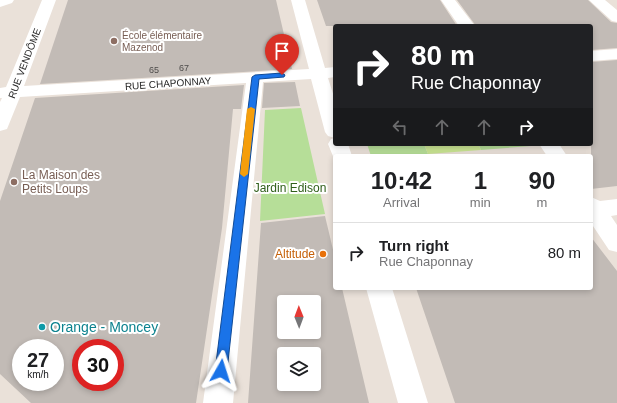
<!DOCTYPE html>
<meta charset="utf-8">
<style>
:root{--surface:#fff;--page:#f6f6f6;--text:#202124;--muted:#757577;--line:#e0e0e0}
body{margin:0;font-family:Helvetica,sans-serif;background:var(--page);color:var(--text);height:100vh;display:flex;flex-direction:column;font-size:15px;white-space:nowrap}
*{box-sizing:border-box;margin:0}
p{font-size:13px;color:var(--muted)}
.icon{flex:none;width:22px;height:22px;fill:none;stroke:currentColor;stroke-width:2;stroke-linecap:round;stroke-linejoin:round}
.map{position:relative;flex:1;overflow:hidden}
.drawer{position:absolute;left:333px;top:154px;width:260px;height:136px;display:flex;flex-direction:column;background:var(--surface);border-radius:4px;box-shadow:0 2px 6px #0003}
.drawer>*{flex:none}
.banner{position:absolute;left:333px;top:24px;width:260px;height:122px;border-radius:4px;box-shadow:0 2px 6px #0003;background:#202124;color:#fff;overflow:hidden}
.needle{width:26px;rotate:359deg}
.tools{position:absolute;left:277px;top:295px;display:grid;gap:8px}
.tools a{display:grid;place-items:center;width:44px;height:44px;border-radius:4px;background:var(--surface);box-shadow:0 2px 6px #0003;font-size:20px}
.speed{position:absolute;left:12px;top:339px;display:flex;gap:8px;font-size:20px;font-weight:700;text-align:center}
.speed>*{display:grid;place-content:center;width:52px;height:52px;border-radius:50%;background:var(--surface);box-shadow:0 2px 6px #0003;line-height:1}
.speed small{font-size:10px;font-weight:400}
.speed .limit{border:6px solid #d22;background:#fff;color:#111}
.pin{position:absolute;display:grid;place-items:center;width:34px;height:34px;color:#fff;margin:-41px -17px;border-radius:50% 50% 50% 0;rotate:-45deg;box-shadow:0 0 4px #0007}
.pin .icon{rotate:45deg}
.me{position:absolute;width:44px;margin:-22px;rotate:6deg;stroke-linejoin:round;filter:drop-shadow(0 0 3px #0008)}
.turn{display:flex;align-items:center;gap:14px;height:84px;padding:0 12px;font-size:18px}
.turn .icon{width:52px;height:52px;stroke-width:2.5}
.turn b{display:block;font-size:28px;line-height:34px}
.lanes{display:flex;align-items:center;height:38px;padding:0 12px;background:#0003;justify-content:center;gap:20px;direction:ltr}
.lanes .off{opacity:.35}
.eta{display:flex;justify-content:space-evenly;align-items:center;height:68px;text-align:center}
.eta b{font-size:24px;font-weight:700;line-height:28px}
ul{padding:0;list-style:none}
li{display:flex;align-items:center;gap:12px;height:60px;padding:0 12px;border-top:1px solid var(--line)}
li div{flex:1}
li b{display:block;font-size:15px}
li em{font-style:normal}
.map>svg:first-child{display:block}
.green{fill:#b6de98}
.pitch{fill:#cae593}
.building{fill:#c2bbb6;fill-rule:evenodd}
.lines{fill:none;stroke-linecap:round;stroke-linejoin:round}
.street{fill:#fff;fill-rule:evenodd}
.route{fill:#1a73e8;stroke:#114b97}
.slow{fill:#f59e0b}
.education-dot{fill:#8d6e63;stroke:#fff;stroke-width:1.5}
.food-dot{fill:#e8710a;stroke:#fff;stroke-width:1.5}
.culture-dot{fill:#0f9aa8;stroke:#fff;stroke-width:1.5}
.labels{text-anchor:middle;stroke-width:4;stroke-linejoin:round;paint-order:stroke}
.far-number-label{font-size:9px;fill:#4e4c4b}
.far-education-label{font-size:10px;fill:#785e54;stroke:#fff;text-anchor:start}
.far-street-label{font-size:10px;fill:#272727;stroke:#fff}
.education-label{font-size:12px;fill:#785e54;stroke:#fff;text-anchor:start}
.park-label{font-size:12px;fill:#31601c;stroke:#fff}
.food-label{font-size:12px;fill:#c56008;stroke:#fff;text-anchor:end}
.near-culture-label{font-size:14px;fill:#0d838f;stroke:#fff;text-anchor:start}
</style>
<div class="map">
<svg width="617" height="403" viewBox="0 0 617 403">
<rect width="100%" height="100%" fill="#eae1d9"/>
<!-- green -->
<path class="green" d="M301,108L325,214L260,221L265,110Z
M367,144H424L428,154L371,156Z
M478,144H530L531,146L481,150Z"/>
<!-- pitch -->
<path class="pitch" d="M424,144H478L481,150L428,154Z"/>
<!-- building -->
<path class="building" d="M68,0H276L292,69L40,84Z
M317,0H440L457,26H326Z
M457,0H588L611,22L617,23V48L591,50V26H476Z
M617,60V186L591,189V62Z
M295,82L300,106L262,108L264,83Z
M244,85L241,109H233L222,228L196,403H31L0,374V201L35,98ZM21,348H55V382H21ZM81,348H115V382H81Z
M325,216L335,258V288H342L369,403H248L261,223ZM284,302H314V332H284ZM284,354H314V384H284Z
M591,237L617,271V403H455L416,288H591Z"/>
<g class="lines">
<!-- street -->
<path class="street" d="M0,0H14L12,3L0,7Z
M42,0H56L24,86L309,69L291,0H305L325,68L335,67V77L328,78L335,100V138L328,136L325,132L311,79L263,82L233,403H203L246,83L20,97L7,129L0,131V102L2,98H0V88L6,87Z
M441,0H455L475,26H459Z
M589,0H605L617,10V22L612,21Z
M617,49V59L591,61V51Z
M335,138V144H348L352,156H335V161L328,144L331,139Z
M539,144H559L567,156H547Z
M591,197L600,201L617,199V215L611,216L617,225V252L609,250L591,223Z
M366,288H392L428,403H398Z"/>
</g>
<!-- route -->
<path class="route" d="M282,73L285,75L284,77L259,79L227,371L225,375L221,377L217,375L215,371L252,77L255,75Z"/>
<!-- slow -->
<path class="slow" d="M251,107L255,109L248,174L244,177L240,174L247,109Z"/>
<!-- markers -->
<g class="education-dot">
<circle cx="114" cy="41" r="4"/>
<circle cx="14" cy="182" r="4"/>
</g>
<circle class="food-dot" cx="323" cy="254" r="4"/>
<circle class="culture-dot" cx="42" cy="327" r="4"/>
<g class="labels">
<!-- far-number labels -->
<g class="far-number-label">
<text x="184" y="71">67</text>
<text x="154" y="73">65</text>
</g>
<!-- far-education labels -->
<g class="far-education-label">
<text x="122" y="39">École élémentaire<tspan x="122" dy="12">Mazenod</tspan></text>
</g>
<!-- far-street labels -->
<g class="far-street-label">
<text transform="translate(24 63) rotate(-69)" y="4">RUE VENDÔME</text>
<text transform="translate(168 83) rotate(-4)" y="4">RUE CHAPONNAY</text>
</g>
<!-- education labels -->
<g class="education-label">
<text x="22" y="179">La Maison des<tspan x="22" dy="14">Petits Loups</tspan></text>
</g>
<!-- park labels -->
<g class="park-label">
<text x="290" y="192">Jardin Edison</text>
</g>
<!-- food labels -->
<g class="food-label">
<text x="315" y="258">Altitude</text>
</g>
<!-- near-culture labels -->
<g class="near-culture-label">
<text x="50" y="332">Orange - Moncey</text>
</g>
</g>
</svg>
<div class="tools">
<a><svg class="needle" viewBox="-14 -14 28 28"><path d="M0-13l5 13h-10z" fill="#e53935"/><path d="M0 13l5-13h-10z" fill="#757577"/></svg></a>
<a><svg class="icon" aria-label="layers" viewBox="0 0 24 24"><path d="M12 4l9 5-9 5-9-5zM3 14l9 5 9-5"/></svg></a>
</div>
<div class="speed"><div>27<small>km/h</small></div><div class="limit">30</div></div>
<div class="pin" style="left:282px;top:75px;background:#d93025"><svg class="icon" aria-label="arrive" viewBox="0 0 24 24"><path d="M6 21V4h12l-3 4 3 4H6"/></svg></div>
<svg class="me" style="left:221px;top:371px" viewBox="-20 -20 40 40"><path d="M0-17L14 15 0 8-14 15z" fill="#1a73e8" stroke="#fff" stroke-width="4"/></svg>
<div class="banner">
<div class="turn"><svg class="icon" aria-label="right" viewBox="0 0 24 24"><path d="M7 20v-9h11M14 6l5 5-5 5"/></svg><div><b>80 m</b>Rue Chaponnay</div></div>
<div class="lanes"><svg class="icon off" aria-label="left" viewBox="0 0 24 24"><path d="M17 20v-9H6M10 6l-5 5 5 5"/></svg><svg class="icon off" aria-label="ahead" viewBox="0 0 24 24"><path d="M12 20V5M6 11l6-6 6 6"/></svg><svg class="icon off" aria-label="ahead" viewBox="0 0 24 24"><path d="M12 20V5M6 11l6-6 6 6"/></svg><svg class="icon" aria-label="right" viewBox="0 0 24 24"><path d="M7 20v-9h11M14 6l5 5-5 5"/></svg></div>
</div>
<section class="drawer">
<div class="eta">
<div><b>10:42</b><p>Arrival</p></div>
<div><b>1</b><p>min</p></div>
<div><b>90</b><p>m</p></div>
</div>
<ul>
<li><svg class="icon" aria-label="right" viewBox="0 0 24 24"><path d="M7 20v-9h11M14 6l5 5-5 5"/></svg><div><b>Turn right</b><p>Rue Chaponnay</p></div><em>80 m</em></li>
</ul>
</section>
</div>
